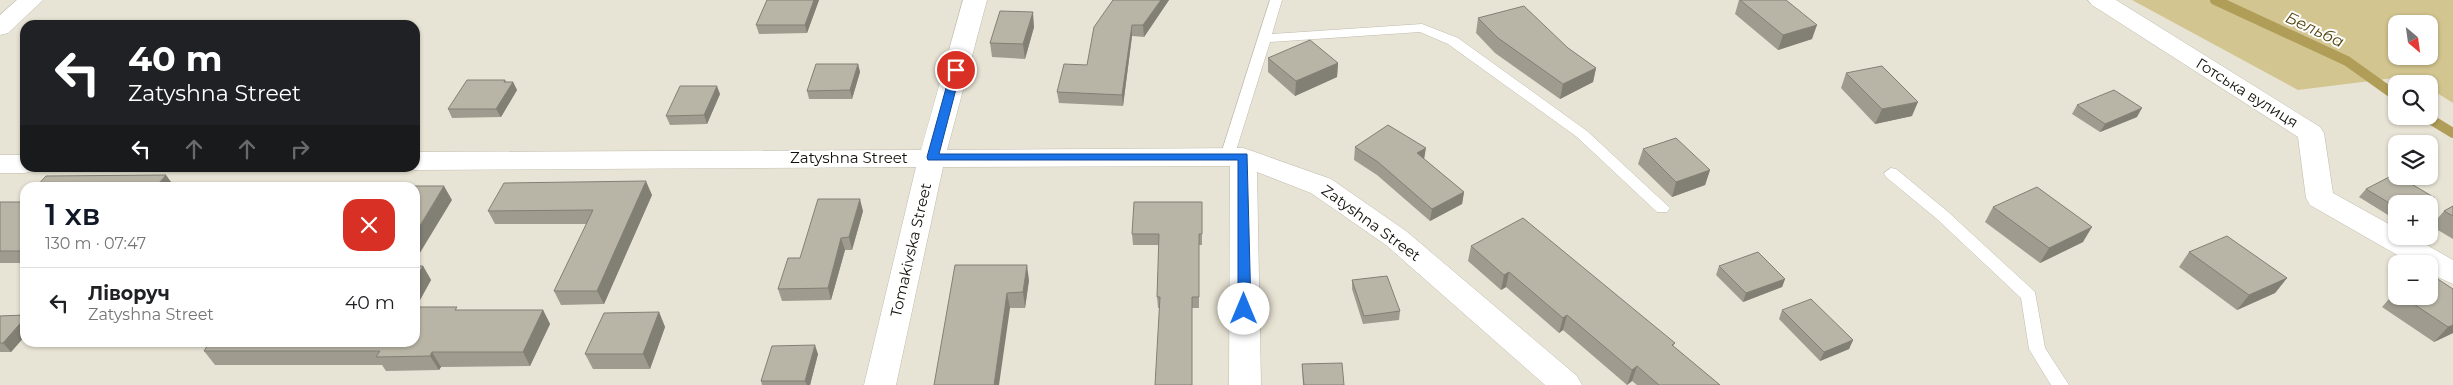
<!DOCTYPE html>
<html lang="uk">
<meta charset="utf-8">
<style>
:root{--surface:#fff;--page:#f6f6f6;--text:#202124;--muted:#757577;--line:#e0e0e0;--accent:#111827}
body{margin:0;font-family:Montserrat,sans-serif;background:var(--page);color:var(--text);height:100vh;display:flex;flex-direction:column;font-size:19px;white-space:nowrap}
*{box-sizing:border-box;margin:0}
p{font-size:16px;color:var(--muted)}
.icon{flex:none;width:28px;height:28px;fill:none;stroke:currentColor;stroke-width:2;stroke-linecap:round;stroke-linejoin:round}
.map{position:relative;flex:1;overflow:hidden}
.panel{position:absolute;left:20px;top:182px;width:400px;height:165px;display:flex;flex-direction:column;background:var(--surface);border-radius:15px;box-shadow:0 1px 4px #0004}
.panel>*{flex:none}
.guide{position:absolute;left:20px;top:20px;width:400px;height:152px;border-radius:15px;box-shadow:0 1px 4px #0004;background:#202124;color:#fff;overflow:hidden}
.needle{width:32px;rotate:151deg}
.fabs{position:absolute;left:2388px;top:15px;display:grid;gap:10px}
.fabs a{display:grid;place-items:center;width:50px;height:50px;border-radius:10px;background:var(--surface);box-shadow:0 1px 4px #0004;font-size:25px}
.pin{position:absolute;display:grid;place-items:center;width:42px;height:42px;color:#fff;margin:-21px;border:2px solid #fff;border-radius:50%;box-shadow:0 1px 5px #0007}
.me{position:absolute;width:55px;margin:-28px;rotate:0deg;stroke-linejoin:round;filter:drop-shadow(0 0 4px #0008)}
.turn{display:flex;align-items:center;gap:18px;height:105px;padding:0 25px;font-size:22px}
.turn .icon{width:65px;height:65px;stroke-width:2.5}
.turn b{display:block;font-size:35px;line-height:42px}
.lanes{display:flex;align-items:center;height:48px;padding:0 25px;background:#0003;justify-content:center;gap:25px;direction:ltr}
.lanes .off{opacity:.35}
.round{display:grid;place-items:center;flex:none;width:52px;height:52px;border-radius:15px;background:var(--page)}
.head{display:flex;align-items:center;justify-content:space-between;height:85px;padding:0 25px}
h1{font-size:30px;font-weight:600;line-height:38px;color:var(--accent)}
ul{padding:0;list-style:none}
li{display:flex;align-items:center;gap:15px;height:70px;padding:0 25px;border-top:1px solid var(--line)}
li div{flex:1}
li b{display:block;font-size:19px}
li em{font-style:normal}
.map>svg:first-child{display:block}
.green{fill:#d3c590;fill-rule:evenodd}
.lines{fill:none;stroke-linecap:round;stroke-linejoin:round}
.stream{stroke:#b09d57;stroke-width:10}
.lane-casing{stroke:#bfbbac;stroke-width:1}
.street-casing{stroke:#bfbbac;stroke-width:1}
.lane{fill:#fff;fill-rule:evenodd}
.street{fill:#fff;fill-rule:evenodd}
.wall{fill:#9f9c8f}
.shaded-wall{fill:#827f74}
.building{fill:#b9b5a6;stroke:#827f74}
.route{fill:#1a73e8;stroke:#114b97}
.labels{text-anchor:middle;stroke-width:4;stroke-linejoin:round;paint-order:stroke}
.street-label{font-size:15px;fill:#12100b;stroke:#fff}
.water-label{font-size:16px;font-style:italic;fill:#54460e;stroke:#fff}
</style>
<div class="map">
<svg width="2453" height="385" viewBox="0 0 2453 385">
<rect width="100%" height="100%" fill="#e8e4d5"/>
<!-- green -->
<path class="green" d="M2132,0H2453V103L2429,88V84H2422L2410,76L2298,90ZM2396,24H2429V56H2396Z"/>
<g class="lines">
<!-- stream -->
<path class="stream" d="M2215,0L2347,61L2396,96
M2425,116L2453,133"/>
<defs>
<path id="lane" d="M1270,0H1282L1272,34L1422,24L1458,38L1587,131L1670,208L1667,212H1657L1577,137L1448,44L1420,32L1270,42L1234,157L1227,162L1222,160L1220,157Z
M1891,168L1896,169L1947,211L2035,292L2045,348L2069,385H2051L2029,349L2021,298L1937,219L1886,177L1884,173Z"/>
<path id="street" d="M17,0H43L8,33L0,35V15Z
M963,0H987L947,150L1243,148L1252,151L1331,179L1406,231L1577,376L1582,385H1545L1386,245L1311,193L1257,172L1261,385H1229L1230,166L943,167L896,385H864L916,167L415,170L406,168H415V152L921,150Z
M2088,0H2116L2320,127L2324,133L2333,193L2396,228V236H2411L2453,260V284L2429,273V264H2413L2310,205L2306,198L2298,137L2092,5Z
M0,155H25V168H36L35,170L25,173H0Z"/>
</defs>
<!-- lane casing -->
<use href="#lane" class="lane-casing"/>
<!-- street casing -->
<use href="#street" class="street-casing"/>
<!-- lane -->
<use href="#lane" class="lane"/>
<!-- street -->
<use href="#street" class="street"/>
</g>
<!-- wall -->
<path class="wall" d="M767,0H819L807,33L759,34L756,25Z
M1113,0H1169L1144,37L1132,36L1123,106L1059,103L1057,92L1087,65Z
M1739,0H1786L1812,39L1778,50L1735,14Z
M1478,18L1568,48L1596,68L1593,82L1560,99L1495,53L1476,33Z
M1034,27L1025,59L992,57L990,43Z
M1268,58L1338,63L1337,77L1295,96L1268,72Z
M858,64L860,72L852,99H809L807,91Z
M1846,73L1912,116L1875,124L1841,88Z
M506,82H513L517,90L501,117L452,118L448,109Z
M720,94L707,124L670,125L666,116Z
M2077,105L2137,117L2100,132L2072,114Z
M1355,147L1424,159L1464,192L1462,204L1430,221L1377,175L1354,160Z
M1643,149L1710,170L1705,185L1672,197L1638,164Z
M2366,189L2396,204V220L2359,197Z
M652,195L604,304L561,305L554,291L587,224H495L488,211Z
M25,198V263H0V202H21Z
M1202,202V245H1199V308H1158L1157,297L1159,245H1133L1132,234Z
M2453,206V239L2431,226L2444,211Z
M1993,207L2083,242L2040,263L1985,222Z
M863,211L852,250H845L831,300L782,301L778,289L800,258Z
M1471,246L1675,343L1673,346L1720,385H1637L1632,381L1627,385L1563,330L1559,333L1506,287L1501,290L1468,261Z
M2189,252L2287,278L2275,293L2237,310L2179,267Z
M955,265L1029,280L1025,308H1010Z
M415,266H423L431,280L416,307L459,310H543L550,324L530,366L441,367L439,370L386,371L382,365H215L204,351Z
M1719,266L1785,279L1782,287L1743,302L1716,275Z
M1352,280L1400,311L1399,320L1363,324L1352,289Z
M2396,291V296H2429L2453,333L2434,342L2382,307Z
M1782,310L1853,340L1849,349L1820,361L1779,319Z
M659,312L665,327L650,369H593L585,354Z
M25,315V336L11,352H0V316Z
M818,354L810,385H762L761,381Z
M1302,364L1344,385H1303Z"/>
<!-- shaded-wall -->
<path class="shaded-wall" d="M814,0H819L807,33L805,25Z
M1161,0H1169L1144,37L1143,25Z
M1033,12L1034,27L1025,59L1023,44Z
M1132,25V36L1123,106L1122,95Z
M1817,25L1812,39L1778,50L1783,35Z
M1338,63L1337,77L1295,96L1296,81Z
M858,64L860,72L852,99L850,90Z
M1596,68L1593,82L1560,99L1563,84Z
M505,80L509,88L513,82L517,90L501,117L496,109Z
M717,86L720,94L707,124L704,115Z
M1918,102L1912,116L1875,124L1882,109Z
M2142,108L2137,117L2100,132L2105,124Z
M1426,148L1424,160L1417,153Z
M1710,170L1705,185L1672,197L1676,182Z
M166,175L174,186L158,184Z
M646,181L652,195L604,304L597,291Z
M208,184L211,188H206Z
M444,186L452,200L415,261V234Z
M1464,192L1462,204L1430,221L1432,209Z
M2435,198L2429,206V204H2424Z
M860,199L863,211L852,250L849,237Z
M2092,227L2083,242L2040,263L2049,248Z
M841,238L845,250L831,300L828,288Z
M1027,265L1029,280L1025,308L1023,292Z
M423,266L431,280L415,309V280Z
M1509,272L1506,287L1501,290L1504,275Z
M2287,278L2275,293L2237,310L2249,295Z
M1785,279L1782,287L1743,302L1746,293Z
M1007,293L1010,308L999,385H994Z
M543,310L550,324L530,366L523,352Z
M659,312L665,327L650,369L643,354Z
M1567,315L1563,330L1559,333L1563,318Z
M25,318V336L11,352L3,343Z
M2453,325V333L2434,342L2448,327Z
M1853,340L1849,349L1820,361L1824,352Z
M815,345L818,354L810,385H807L805,381Z
M432,352L441,367L439,370L430,356Z
M1637,366L1632,381L1627,385L1632,370Z"/>
<!-- building -->
<path class="building" d="M767,0H814L805,25H756Z
M1113,0H1161L1143,25H1132L1122,95L1057,92L1064,64L1087,65L1094,27Z
M1740,0H1786L1817,25L1783,35Z
M1524,6L1568,48L1596,68L1563,84L1498,38L1478,18Z
M1000,11L1033,12L1023,44L990,43Z
M1310,40L1338,63L1296,81L1268,58Z
M816,64H858L850,90L807,91Z
M1882,66L1918,102L1882,109L1846,73Z
M467,80H505L504,82H513L496,109H448Z
M680,86H717L704,115L666,116Z
M2114,90L2142,108L2105,124L2077,105Z
M1388,125L1426,148L1417,153L1464,192L1432,209L1378,162L1355,147Z
M1676,138L1710,170L1676,182L1643,149Z
M2395,174L2396,175V176H2398L2435,198L2424,204H2396V207L2366,189Z
M166,175L158,184H208L206,188H35L46,176Z
M646,181L597,291H554L593,210L488,211L504,183Z
M321,186H444L415,234V188H320Z
M2037,187L2092,227L2049,248L1993,207Z
M25,198V251H0V202H21Z
M818,199H860L849,237L841,238L828,288L778,289L788,258H800Z
M1134,202H1202V234H1199V297H1192V385H1155L1160,297H1157L1159,234H1132Z
M2453,206V216L2444,211Z
M1523,218L1675,343L1672,345L1720,385H1659L1637,366L1632,370L1567,315L1563,318L1509,272L1504,275L1471,246Z
M2227,236L2287,278L2249,295L2189,252Z
M1758,252L1785,279L1746,293L1719,266Z
M955,265H1027L1023,292L1007,293L994,385H934Z
M415,266H423L415,280Z
M2430,274L2453,289V325L2448,327L2402,296H2429V275Z
M1387,276L1400,311L1364,316L1352,280Z
M1811,299L1853,340L1824,352L1782,310Z
M415,307H457L455,310H543L523,352H432L430,356L376,357L380,351H204L210,342H415Z
M659,312L643,354H585L604,313Z
M25,315V318L3,343H0V316Z
M815,345L805,381H761L772,346Z
M1342,363L1344,385H1304L1302,364Z"/>
<!-- route -->
<path class="route" d="M956,67L961,70L939,154H1247L1251,309L1249,312H1240L1238,309V160H928L927,157L951,70Z"/>
<g class="labels">
<!-- street labels -->
<g class="street-label">
<text transform="translate(2247 93) rotate(32)" y="5">Готська вулиця</text>
<text x="849" y="163">Zatyshna Street</text>
<text transform="translate(1371 223) rotate(36)" y="5">Zatyshna Street</text>
<text transform="translate(911 250) rotate(-77)" y="5">Tomakivska Street</text>
</g>
<!-- water labels -->
<g class="water-label">
<text transform="translate(2315 29) rotate(25)" y="6">Бельба</text>
</g>
</g>
</svg>
<div class="fabs">
<a><svg class="needle" viewBox="-14 -14 28 28"><path d="M0-13l5 13h-10z" fill="#e53935"/><path d="M0 13l5-13h-10z" fill="#757577"/></svg></a>
<a><svg class="icon" aria-label="search" viewBox="0 0 24 24"><circle cx="10" cy="10" r="6"/><path d="M15 15l6 6"/></svg></a>
<a><svg class="icon" aria-label="layers" viewBox="0 0 24 24"><path d="M12 4l9 5-9 5-9-5zM3 14l9 5 9-5"/></svg></a>
<a>+</a>
<a>−</a>
</div>
<div class="pin" style="left:956px;top:70px;background:#d93025"><svg class="icon" aria-label="arrive" viewBox="0 0 24 24"><path d="M6 21V4h12l-3 4 3 4H6"/></svg></div>
<svg class="me" style="left:1244px;top:309px" viewBox="-20 -20 40 40"><circle r="19" fill="#fff"/><path d="M0-13L10 11 0 6-10 11z" fill="#1a73e8"/></svg>
<div class="guide">
<div class="turn"><svg class="icon" aria-label="left" viewBox="0 0 24 24"><path d="M17 20v-9H6M10 6l-5 5 5 5"/></svg><div><b>40 m</b>Zatyshna Street</div></div>
<div class="lanes"><svg class="icon" aria-label="left" viewBox="0 0 24 24"><path d="M17 20v-9H6M10 6l-5 5 5 5"/></svg><svg class="icon off" aria-label="ahead" viewBox="0 0 24 24"><path d="M12 20V5M6 11l6-6 6 6"/></svg><svg class="icon off" aria-label="ahead" viewBox="0 0 24 24"><path d="M12 20V5M6 11l6-6 6 6"/></svg><svg class="icon off" aria-label="right" viewBox="0 0 24 24"><path d="M7 20v-9h11M14 6l5 5-5 5"/></svg></div>
</div>
<section class="panel">
<div class="head"><div><h1>1 хв</h1><p>130 m · 07:47</p></div><a class="round" style="background:#d93025;color:#fff"><svg class="icon" aria-label="close" viewBox="0 0 24 24"><path d="M6 6l12 12M18 6L6 18"/></svg></a></div>
<ul>
<li><svg class="icon" aria-label="left" viewBox="0 0 24 24"><path d="M17 20v-9H6M10 6l-5 5 5 5"/></svg><div><b>Ліворуч</b><p>Zatyshna Street</p></div><em>40 m</em></li>
</ul>
</section>
</div>
